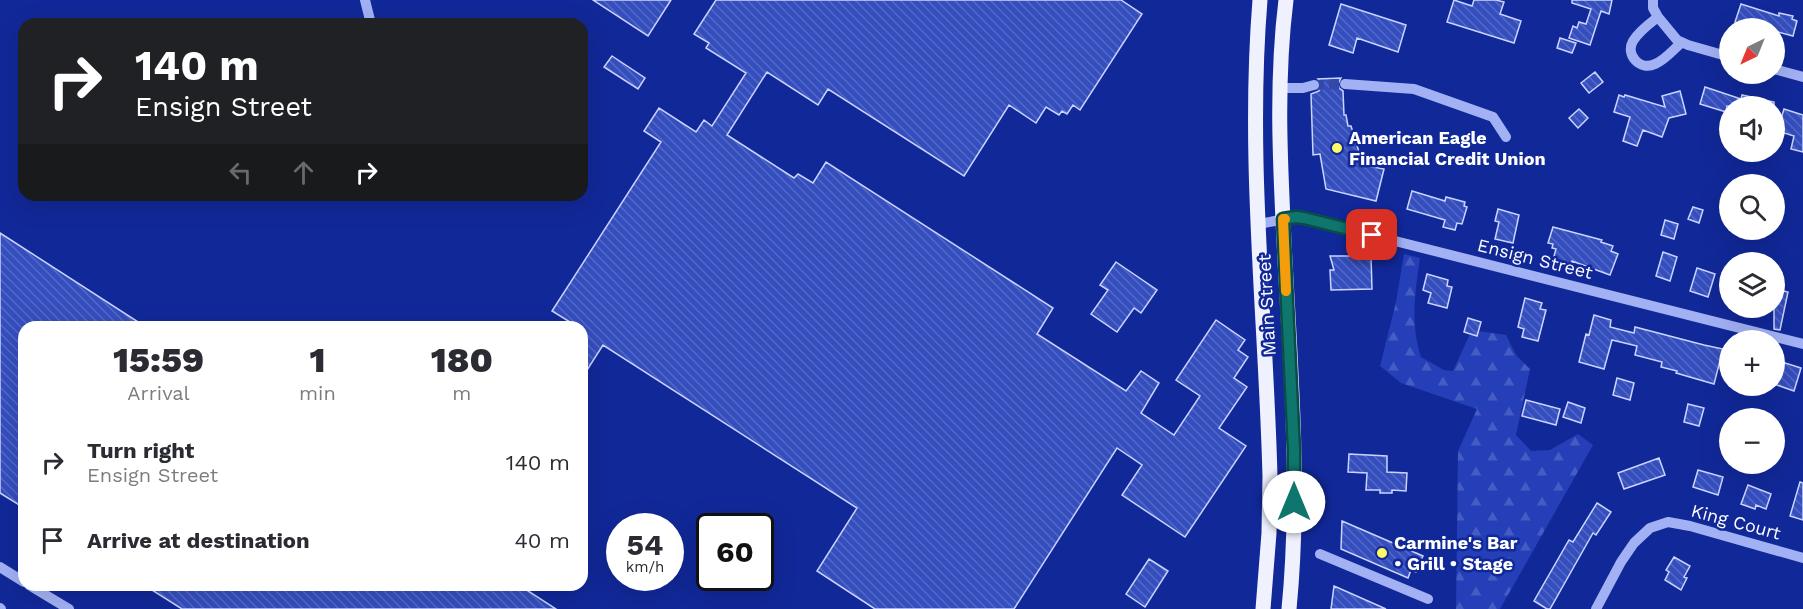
<!DOCTYPE html>
<meta charset="utf-8">
<style>
:root{--surface:#fff;--page:#f2f2f3;--text:#2b2b33;--muted:#7c7c81}
body{margin:0;font-family:"Work Sans",sans-serif;background:var(--page);color:var(--text);height:100vh;display:flex;flex-direction:column;font-size:22px;white-space:nowrap}
*{box-sizing:border-box;margin:0}
p{font-size:20px;color:var(--muted)}
.icon{flex:none;width:33px;height:33px;fill:none;stroke:currentColor;stroke-width:2;stroke-linecap:round;stroke-linejoin:round}
.map{position:relative;flex:1;overflow:hidden}
.side{position:absolute;left:18px;top:321px;width:570px;height:270px;display:flex;flex-direction:column;background:var(--surface);border-radius:18px;box-shadow:0 6px 24px #0002}
.side>*{flex:none}
.top-card{position:absolute;left:18px;top:18px;width:570px;height:183px;border-radius:18px;box-shadow:0 6px 24px #0002;background:#202124;color:#fff;overflow:hidden}
.needle{width:39px;rotate:223deg}
.fabs{position:absolute;left:1719px;top:18px;display:grid;gap:12px}
.fabs a{display:grid;place-items:center;width:66px;height:66px;border-radius:50%;background:var(--surface);box-shadow:0 6px 24px #0002;font-size:30px}
.speed{position:absolute;left:606px;top:513px;display:flex;gap:12px;font-size:30px;font-weight:700;text-align:center}
.speed>*{display:grid;place-content:center;width:78px;height:78px;border-radius:50%;background:var(--surface);box-shadow:0 6px 24px #0002;line-height:1}
.speed small{font-size:15px;font-weight:400}
.speed .limit{border:3px solid #111;border-radius:9px;background:#fff;color:#111}
.pin{position:absolute;display:grid;place-items:center;width:51px;height:51px;color:#fff;margin:-26px;border-radius:12px;box-shadow:0 3px 9px #0006}
.me{position:absolute;width:66px;margin:-33px;rotate:0deg;stroke-linejoin:round;filter:drop-shadow(0 0 4px #0008)}
.turn{display:flex;align-items:center;gap:21px;height:126px;padding:0 18px;font-size:27px}
.turn .icon{width:78px;height:78px;stroke-width:2.5}
.turn b{display:block;font-size:42px;line-height:51px}
.lanes{display:flex;align-items:center;height:57px;padding:0 18px;background:#0003;justify-content:center;gap:30px;direction:ltr}
.lanes .off{opacity:.35}
.eta{display:flex;justify-content:space-evenly;align-items:center;height:102px;text-align:center}
.eta b{font-size:36px;font-weight:800;line-height:42px}
ul{padding:0;list-style:none}
li{display:flex;align-items:center;gap:18px;height:78px;padding:0 18px}
li div{flex:1}
li b{display:block;font-size:22px}
li em{font-style:normal}
.map>svg:first-child{display:block}
.forest{fill:url(#forest-firs)}
.building{fill:url(#building-back-hatch);stroke:#cad4fe;stroke-width:1.5}
.lines{fill:none;stroke-linecap:round;stroke-linejoin:round}
.minor-tunnel{stroke:#3548a7;stroke-width:10;stroke-dasharray:10 5;stroke-linecap:butt}
.minor{stroke:#a2b1f4;stroke-width:10}
.major{stroke:#eff1ff;stroke-width:15}
.route-casing{stroke:#0a4d48;stroke-width:15}
.route{stroke:#0f766e;stroke-width:10}
.slow{stroke:#f59e0b;stroke-width:10}
.poi-dot{fill:#fffb65;stroke:#112898;stroke-width:2}
.labels{text-anchor:middle;stroke-width:5;stroke-linejoin:round;paint-order:stroke}
.poi-label{font-size:18px;font-weight:bold;fill:#fff;stroke:#112898;text-anchor:start}
.street-label{font-size:18px;fill:#fff;stroke:#112898}
</style>
<div class="map">
<svg width="1803" height="609" viewBox="0 0 1803 609">
<defs>
<pattern id="forest-firs" width="22" height="20" patternUnits="userSpaceOnUse" patternTransform="scale(1.5)"><rect width="22" height="20" fill="#243fb7"/><path d="M5 1l3.5 6h-7zM16 11l3.5 6h-7z" fill="#455cc2"/></pattern>
<pattern id="building-back-hatch" width="6" height="6" patternUnits="userSpaceOnUse" patternTransform="scale(1.5)"><rect width="6" height="6" fill="#354ebe"/><path d="M-1 5l2 2M0 0l6 6M5-1l2 2" fill="none" stroke="#5369c8"/></pattern>
</defs>
<rect width="100%" height="100%" fill="#112898"/>
<!-- forest -->
<path class="forest" d="M1404,254L1420,258C1415,293 1410,322 1421,357L1444,370L1453,371L1470,334L1478,331L1506,335L1516,355L1530,369L1516,435L1531,451L1550,450L1578,434L1593,445L1500,609H1456L1458,451L1477,409L1401,383L1380,366L1396,302Z"/>
<!-- building -->
<path class="building" d="M593,0H671L648,36Z
M716,0H1121L1142,14L1080,110L1073,105L1067,114L1062,111L1059,115L1046,107L1036,123L1009,105L964,176L828,89L818,105L767,72L727,135L794,178L798,174L813,183L826,162L1053,308L1037,334L1126,391L1141,371L1159,383L1141,413L1174,435L1200,396L1176,380L1216,320L1245,340L1238,350L1248,357L1234,378L1247,387L1219,428L1246,446L1185,537L1122,495L1142,465L1117,448L1014,609H875L817,571L857,508L603,345L582,378V327H578L552,311L661,142L644,131L659,108L696,132L704,120L712,126L746,73L706,48L709,43L694,34Z
M1454,0L1472,6L1474,0H1496L1504,2L1500,14L1521,21L1514,43L1447,22Z
M1572,0H1612L1609,14L1601,11L1590,45L1569,38L1573,26L1577,28L1579,22L1586,24L1591,9L1572,3Z
M1341,4L1406,25L1398,52L1357,38L1353,53L1329,45Z
M1741,4L1779,16V13L1793,16L1792,19L1797,21L1793,36L1774,31V28H1753L1735,22Z
M1560,38L1576,43L1572,53L1557,48Z
M612,56L645,78L638,89L604,67Z
M1595,72L1603,82L1589,93L1581,83Z
M1341,78L1338,84L1339,88L1343,91L1344,115H1346L1348,126H1351L1363,165L1384,169L1376,201L1326,189L1320,154L1313,155L1311,94L1319,91L1321,87V82L1318,79Z
M1705,87L1741,99L1742,95L1774,102V106H1727L1726,112L1700,104Z
M1680,91L1686,114L1669,118L1662,137L1643,130L1637,146L1623,141L1630,117L1614,112L1619,95L1624,97L1625,95L1665,107L1662,96Z
M1579,109L1588,118L1578,128L1569,118Z
M1784,109L1803,115V152L1791,149L1794,136L1781,132L1783,127L1779,125Z
M1412,191L1445,201L1446,197L1465,202L1464,206L1467,207L1462,224L1457,223L1455,230L1443,227L1445,220L1407,209Z
M1693,207L1703,210L1699,223L1688,219Z
M1498,209L1519,215L1513,243L1495,239L1499,222L1495,221Z
M1665,220L1678,224L1674,239L1661,235Z
M1553,227L1602,240L1601,242L1613,246L1611,251L1618,254L1610,275L1572,261L1571,265L1553,260L1556,249L1552,248L1553,244L1548,243Z
M0,233L146,327H24V508L0,493Z
M1663,252L1677,257L1670,281L1656,276Z
M1330,256H1371L1372,289L1331,290L1330,270H1334Z
M1116,262L1157,290L1141,313L1134,308L1117,332L1091,314L1108,290L1100,285Z
M1697,268L1715,274L1708,297L1690,291Z
M1427,274L1448,280L1447,286L1452,287L1447,308L1428,303L1431,293L1423,290Z
M1774,289L1788,292L1780,330L1774,329Z
M1525,298L1542,303L1540,309L1546,310L1538,341L1522,337L1524,329L1518,327Z
M1594,315L1611,320L1610,327L1634,333L1635,327L1704,345L1723,349L1714,384L1676,373L1677,371L1661,367L1662,362L1635,355L1637,346L1612,340L1604,369L1579,362L1586,334L1589,335Z
M1468,318L1481,322L1477,336L1464,332Z
M1782,362L1801,368L1794,391L1774,384V376L1778,365L1781,366Z
M1617,378L1634,383L1630,400L1613,395Z
M1526,400L1560,409L1556,425L1522,416Z
M1568,402L1585,408L1581,423L1563,417Z
M1688,404L1704,408L1699,426L1684,422Z
M1349,454L1387,456V472L1407,473L1406,491L1392,490V493H1380V490H1366L1367,473L1348,472Z
M1659,458L1665,475L1624,489L1618,473Z
M1698,470L1723,477L1718,495L1693,487Z
M1800,482L1803,483V520L1790,516Z
M1748,485L1771,494L1766,509L1756,505L1755,509L1741,504Z
M1597,503L1611,512L1596,535L1593,533L1550,609H1547L1534,601L1569,540L1573,542Z
M1342,521L1423,556L1416,572L1411,570L1408,578L1341,549Z
M1674,557L1690,566L1684,577L1687,578L1681,590L1665,580L1669,572L1666,570Z
M1149,559L1168,571L1145,607L1126,594Z
M144,585H519L556,609H182Z
M1334,586L1386,609H1331Z"/>
<g class="lines">
<!-- minor-tunnel -->
<path class="minor-tunnel" d="M1314,85L1345,84"/>
<!-- minor -->
<path class="minor" d="M365,0L371,24
M1653,0V8L1658,17L1677,40L1688,45L1730,57
M1658,17C1649,24 1639,31 1633,41C1625,55 1640,71 1655,64C1665,60 1673,50 1681,43
M1774,69L1803,77
M1345,84L1414,89L1493,117L1506,137
M1280,88H1303L1314,85
M1259,224L1290,218H1304L1803,344
M1320,554L1428,599
M0,567L24,582
M29,585L69,609
M0,608L1,609
M1596,609L1621,562L1634,543L1650,528L1668,522L1690,526L1803,558"/>
<!-- major -->
<path class="major" d="M1260,0C1247,159 1266,318 1270,477L1269,533L1263,609
M1286,0C1276,80 1280,161 1284,241C1290,363 1301,487 1289,609"/>
</g>
<g class="lines">
<defs>
<path id="route" d="M1294,502V450L1283,219L1296,217L1304,218L1372,235"/>
</defs>
<!-- route casing -->
<use href="#route" class="route-casing"/>
<!-- route -->
<use href="#route" class="route"/>
<!-- slow -->
<path class="slow" d="M1285,219H1283L1286,291"/>
</g>
<!-- markers -->
<g class="poi-dot">
<circle cx="1337" cy="148" r="6"/>
<circle cx="1382" cy="553" r="6"/>
</g>
<g class="labels">
<!-- poi labels -->
<g class="poi-label">
<text x="1349" y="144">American Eagle<tspan x="1349" dy="21">Financial Credit Union</tspan></text>
<text x="1394" y="549">Carmine's Bar<tspan x="1394" dy="21">• Grill • Stage</tspan></text>
</g>
<!-- street labels -->
<g class="street-label">
<text transform="translate(1535 259) rotate(14)" y="6">Ensign Street</text>
<text transform="translate(1267 305) rotate(-93)" y="6">Main Street</text>
<text transform="translate(1736 522) rotate(15)" y="6">King Court</text>
</g>
</g>
</svg>
<div class="fabs">
<a><svg class="needle" viewBox="-14 -14 28 28"><path d="M0-13l5 13h-10z" fill="#e53935"/><path d="M0 13l5-13h-10z" fill="#7c7c81"/></svg></a>
<a><svg class="icon" aria-label="sound" viewBox="0 0 24 24"><path d="M4 9h4l5-4v14l-5-4H4zM17 9q2 3 0 6"/></svg></a>
<a><svg class="icon" aria-label="search" viewBox="0 0 24 24"><circle cx="10" cy="10" r="6"/><path d="M15 15l6 6"/></svg></a>
<a><svg class="icon" aria-label="layers" viewBox="0 0 24 24"><path d="M12 4l9 5-9 5-9-5zM3 14l9 5 9-5"/></svg></a>
<a>+</a>
<a>−</a>
</div>
<div class="speed"><div>54<small>km/h</small></div><div class="limit">60</div></div>
<div class="pin" style="left:1372px;top:235px;background:#d93025"><svg class="icon" aria-label="arrive" viewBox="0 0 24 24"><path d="M6 21V4h12l-3 4 3 4H6"/></svg></div>
<svg class="me" style="left:1294px;top:502px" viewBox="-20 -20 40 40"><circle r="19" fill="#fff"/><path d="M0-13L10 11 0 6-10 11z" fill="#0f766e"/></svg>
<div class="top-card">
<div class="turn"><svg class="icon" aria-label="right" viewBox="0 0 24 24"><path d="M7 20v-9h11M14 6l5 5-5 5"/></svg><div><b>140 m</b>Ensign Street</div></div>
<div class="lanes"><svg class="icon off" aria-label="left" viewBox="0 0 24 24"><path d="M17 20v-9H6M10 6l-5 5 5 5"/></svg><svg class="icon off" aria-label="ahead" viewBox="0 0 24 24"><path d="M12 20V5M6 11l6-6 6 6"/></svg><svg class="icon" aria-label="right" viewBox="0 0 24 24"><path d="M7 20v-9h11M14 6l5 5-5 5"/></svg></div>
</div>
<section class="side">
<div class="eta">
<div><b>15:59</b><p>Arrival</p></div>
<div><b>1</b><p>min</p></div>
<div><b>180</b><p>m</p></div>
</div>
<ul>
<li><svg class="icon" aria-label="right" viewBox="0 0 24 24"><path d="M7 20v-9h11M14 6l5 5-5 5"/></svg><div><b>Turn right</b><p>Ensign Street</p></div><em>140 m</em></li>
<li><svg class="icon" aria-label="arrive" viewBox="0 0 24 24"><path d="M6 21V4h12l-3 4 3 4H6"/></svg><div><b>Arrive at destination</b></div><em>40 m</em></li>
</ul>
</section>
</div>
